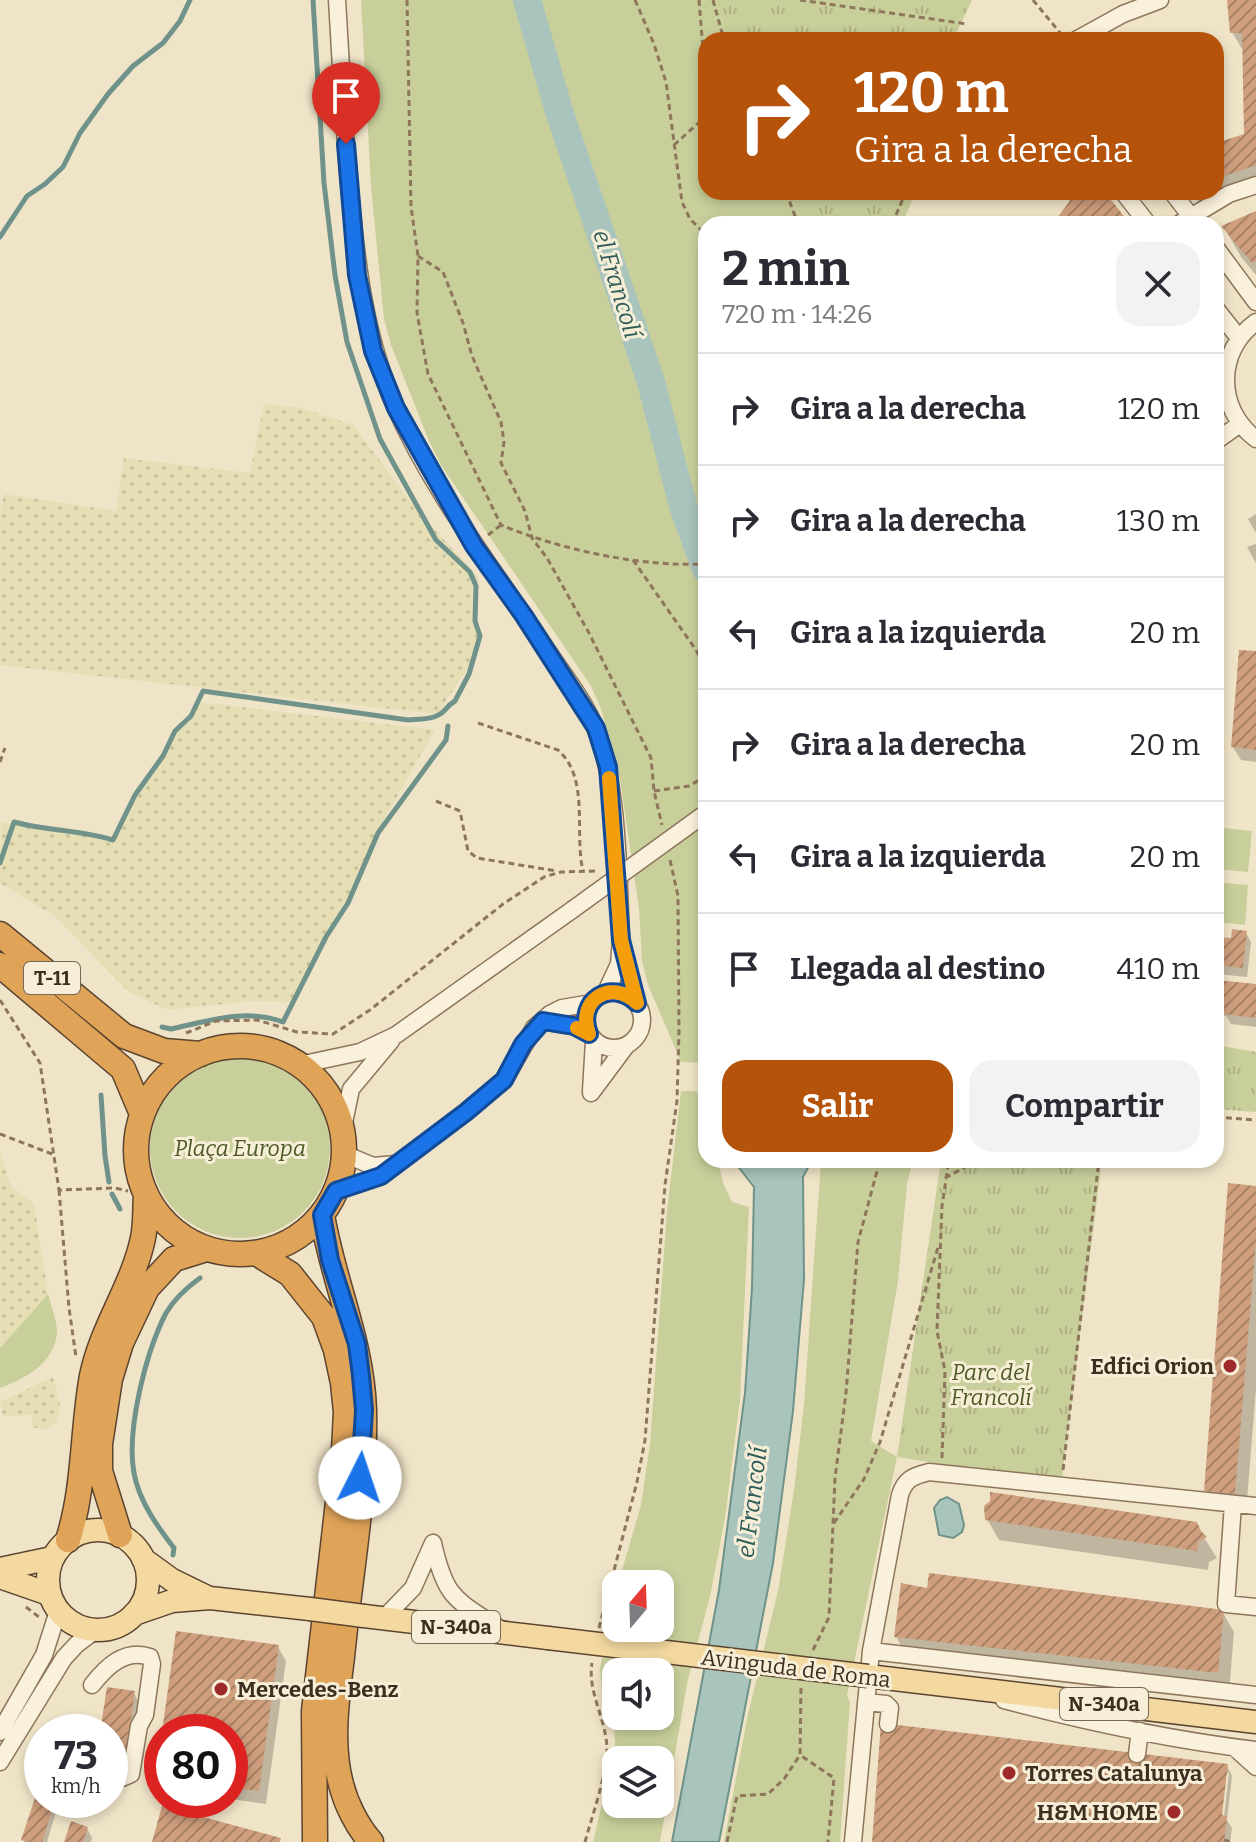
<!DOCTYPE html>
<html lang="es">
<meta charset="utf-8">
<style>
:root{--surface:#fff;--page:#f2f2f3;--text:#2b2b33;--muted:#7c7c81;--line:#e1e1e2;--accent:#b45309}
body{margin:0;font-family:Bitter,serif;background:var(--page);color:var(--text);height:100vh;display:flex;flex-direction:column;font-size:30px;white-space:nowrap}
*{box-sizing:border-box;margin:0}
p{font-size:26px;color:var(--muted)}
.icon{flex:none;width:44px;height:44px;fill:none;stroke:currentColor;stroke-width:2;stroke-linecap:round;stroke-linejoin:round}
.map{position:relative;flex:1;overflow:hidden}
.panel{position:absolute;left:698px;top:216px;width:526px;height:952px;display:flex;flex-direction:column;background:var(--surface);border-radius:24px;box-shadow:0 4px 12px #0003}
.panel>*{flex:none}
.hud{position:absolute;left:698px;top:32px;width:526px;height:168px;border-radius:24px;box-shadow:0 4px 12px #0003;background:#b45309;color:#fff;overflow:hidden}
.needle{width:52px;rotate:19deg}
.buttons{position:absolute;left:602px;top:1570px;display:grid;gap:16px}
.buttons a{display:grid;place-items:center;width:72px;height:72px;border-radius:16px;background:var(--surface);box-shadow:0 4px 12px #0003;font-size:40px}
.speed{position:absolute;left:24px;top:1714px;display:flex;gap:16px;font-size:40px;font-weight:700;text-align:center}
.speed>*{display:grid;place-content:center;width:104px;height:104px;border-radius:50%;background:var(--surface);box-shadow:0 4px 12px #0003;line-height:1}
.speed small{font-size:20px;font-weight:400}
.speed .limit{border:12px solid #d22;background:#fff;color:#111}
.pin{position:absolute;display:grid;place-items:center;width:68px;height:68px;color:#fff;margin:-82px -34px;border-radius:50% 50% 50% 0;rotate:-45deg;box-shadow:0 0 8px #0007}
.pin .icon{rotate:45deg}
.me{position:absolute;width:88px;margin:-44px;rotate:4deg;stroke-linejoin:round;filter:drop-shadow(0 0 6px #0008)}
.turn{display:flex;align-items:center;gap:28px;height:168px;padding:0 24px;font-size:36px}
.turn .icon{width:104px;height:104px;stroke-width:2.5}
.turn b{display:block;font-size:56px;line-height:68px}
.round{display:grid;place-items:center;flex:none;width:84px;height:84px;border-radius:24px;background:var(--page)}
.summary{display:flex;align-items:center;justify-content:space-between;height:136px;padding:0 24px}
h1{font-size:48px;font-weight:700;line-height:60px}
.primary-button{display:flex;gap:16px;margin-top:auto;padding:16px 24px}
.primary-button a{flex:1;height:92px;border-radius:24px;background:var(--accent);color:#fff;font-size:32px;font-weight:700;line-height:92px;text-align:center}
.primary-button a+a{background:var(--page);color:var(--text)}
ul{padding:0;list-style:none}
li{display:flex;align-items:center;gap:24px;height:112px;padding:0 24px;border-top:2px solid var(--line)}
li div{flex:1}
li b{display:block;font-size:30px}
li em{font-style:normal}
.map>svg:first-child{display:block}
.farmland{fill:url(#farmland-dots)}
.green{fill:#c9cf9b;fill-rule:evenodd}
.park{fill:url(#park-tufts)}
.water{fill:#a9c4bc;stroke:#6f938a;stroke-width:2}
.shadow{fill:#0003;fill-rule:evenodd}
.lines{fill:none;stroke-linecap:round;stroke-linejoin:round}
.stream{stroke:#6f938a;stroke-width:5}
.river{stroke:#a9c4bc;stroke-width:28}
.building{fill:url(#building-hatch)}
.minor-casing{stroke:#8d765c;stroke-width:19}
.major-casing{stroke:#5b4430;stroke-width:25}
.highway-casing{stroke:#5b4430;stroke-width:27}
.path{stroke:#8d765c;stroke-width:3;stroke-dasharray:6 4;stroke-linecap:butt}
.minor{stroke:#faf1dc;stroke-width:16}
.major{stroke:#f3d9a0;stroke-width:22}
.highway{stroke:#e0a458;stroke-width:24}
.minor-bridge-casing{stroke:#8d765c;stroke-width:19;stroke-linecap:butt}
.major-bridge-casing{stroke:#5b4430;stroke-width:25;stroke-linecap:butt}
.minor-bridge{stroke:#faf1dc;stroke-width:16}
.major-bridge{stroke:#f3d9a0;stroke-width:22}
.route-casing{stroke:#114b97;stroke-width:20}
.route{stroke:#1a73e8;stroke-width:14}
.slow{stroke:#f59e0b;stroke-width:14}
.poi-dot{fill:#9e2a2b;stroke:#f7eed8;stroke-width:3}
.labels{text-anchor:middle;stroke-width:6;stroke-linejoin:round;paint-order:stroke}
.shield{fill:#f7eed8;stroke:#756857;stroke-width:2}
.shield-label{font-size:20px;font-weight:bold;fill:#3d2e20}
.park-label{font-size:22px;font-style:italic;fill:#4d5a26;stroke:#f7eed8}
.poi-label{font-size:22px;font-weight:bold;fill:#3d2e20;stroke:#f7eed8;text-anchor:end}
.street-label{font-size:22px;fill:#3d2e20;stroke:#f7eed8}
.water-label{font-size:24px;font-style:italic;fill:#2f5d5a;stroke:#f7eed8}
</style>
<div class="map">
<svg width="1256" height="1842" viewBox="0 0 1256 1842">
<defs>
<pattern id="farmland-dots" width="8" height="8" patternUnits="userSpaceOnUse" patternTransform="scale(2)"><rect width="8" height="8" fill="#e6deb5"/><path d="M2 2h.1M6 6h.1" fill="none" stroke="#c6bf9b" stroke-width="1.8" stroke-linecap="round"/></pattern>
<pattern id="park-tufts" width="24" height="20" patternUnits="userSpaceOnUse" patternTransform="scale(2)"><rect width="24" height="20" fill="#c9cf9b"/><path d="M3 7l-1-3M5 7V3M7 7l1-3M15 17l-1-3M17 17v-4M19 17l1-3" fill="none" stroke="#aeb285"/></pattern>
<pattern id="building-hatch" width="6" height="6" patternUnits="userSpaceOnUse" patternTransform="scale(2)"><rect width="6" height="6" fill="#cf9f7d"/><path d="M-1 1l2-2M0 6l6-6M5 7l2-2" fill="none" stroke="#a98266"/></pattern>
</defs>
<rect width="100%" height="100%" fill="#f0e4c8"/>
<!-- farmland -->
<path class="farmland" d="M264,404L301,408L353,425L416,509L478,577L473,621L479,635L468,668L437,714L0,665V513L4,494L116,511L124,458L250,473Z
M198,702L435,730L376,833L364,867L291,1002L251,1001L168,1010L129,992L55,916L0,883L1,822L115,839L145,781Z
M0,1151L11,1187L34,1204L48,1294L0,1348Z
M53,1377L60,1405L56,1424L51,1426L48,1430L32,1427V1415L3,1416L0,1402Z"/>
<!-- green -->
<path class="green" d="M361,0H716L728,40H706V192H790L803,224H706V1063L681,1062L648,985L642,961L639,909L621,786L616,760L601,709L591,686L576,664L441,465L429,441L391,345L384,319L371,187Z
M1216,827L1252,831L1248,872L1216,869Z
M1216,882L1248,885L1245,925L1216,922Z
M150 1148a90 90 0 1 1 180 0a90 90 0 1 1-180 0Z
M681,1091H696L706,1095V1160H718L723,1183L732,1202L749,1207L740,1399L725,1518L711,1592L687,1684L660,1842H593L615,1749L614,1719L602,1691L600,1668L616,1593V1628H660V1584H618L641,1505L650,1444L667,1211ZM616,1672H660V1716H616ZM616,1760H660V1804H616Z
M821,1160H913L907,1184L898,1281L871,1441L897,1457L847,1696L850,1702L840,1842H724L748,1714L778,1591L794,1490L804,1404Z
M48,1294C51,1305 57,1321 57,1332C55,1363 25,1379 0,1388V1348Z"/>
<!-- park -->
<path class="park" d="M716,0H972L953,40H728Z
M790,192H916L902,224H803Z
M1216,1045L1256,1052V1112L1216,1109Z
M941,1160H1102L1062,1477L947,1465L897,1457Z"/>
<!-- water -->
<path class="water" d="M733,1160H812L803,1177L804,1279L793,1411L773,1563L719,1842H672L719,1590L745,1393L752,1288L754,1187Z
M947,1497L959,1504L964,1525L962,1532L953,1538L939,1535L934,1508L940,1500Z"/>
<!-- shadow -->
<path class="shadow" d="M1246,0H1256V190L1206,211L1191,192H1216V145L1246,135L1245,54L1232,32Z
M1256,214V275L1241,257L1224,227Z
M1256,514V533L1248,519Z
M1256,544V563L1247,547Z
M1256,653V762L1241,760L1233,747Z
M1246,933L1251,942L1247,977L1216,974V939L1233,941Z
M1216,982L1256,986V1027L1231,1024L1226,1016L1216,1015Z
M1256,1188V1389L1246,1513L1218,1511L1206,1490Z
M987,1519L1203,1536L1217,1558L1209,1562L1208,1570L999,1540Z
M929,1590L1222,1611L1234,1632L1229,1693L935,1659L929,1649L901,1646L896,1636Z
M278,1647L286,1661L266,1804L230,1799V1732H164Z
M134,1693L139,1703L130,1769L110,1766V1732H102Z
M162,1746V1784L158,1776Z
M1227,1766L1232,1776L1227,1820L1232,1828L1230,1842H874ZM1225,1773H1229L1223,1825H1219Z
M53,1806L56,1812L47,1842H25L23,1840Z
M87,1828L92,1838L91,1842H66Z"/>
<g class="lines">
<!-- stream -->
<path class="stream" d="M0,237L27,196L45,184L63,167L80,133L108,94L133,66L163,43L180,21L190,0
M0,863L14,822C47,831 81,830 113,840L135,795L163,756L175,731L191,716L203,691L408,720C420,719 435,720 444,711C447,707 450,704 455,701L469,674L480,636L475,621L476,586L470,572L436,540L380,439L347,342L335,275L324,183L313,0
M162,1027L171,1029C209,1021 245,1008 283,1022L326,937L348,903L378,833L446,740L448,726
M101,1095L105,1156L109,1182
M112,1194L120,1209
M173,1555L174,1548C157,1526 139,1501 134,1473C126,1430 146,1352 166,1313C175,1298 186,1288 200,1278"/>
<!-- river -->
<path class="river" d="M527,0L559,111L651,382L683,506L706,569"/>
</g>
<!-- building -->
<path class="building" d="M1227,0H1256V165L1216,179V143L1244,134L1242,33H1230Z
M1076,192H1105L1130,224H1053Z
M1256,211V261L1252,263L1221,226Z
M1239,650L1256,651V750L1231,747Z
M1232,929L1247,931L1243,968L1216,965V937L1231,938Z
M1216,980L1256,984V1018L1223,1014L1224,1007H1216Z
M1228,1183L1256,1186V1240L1235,1494L1204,1491Z
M990,1492L1197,1522L1201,1531L1207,1537L1198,1542L1197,1551L985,1520L984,1506L990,1501Z
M929,1573L1224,1610L1218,1673L894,1637L901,1583L927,1588Z
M176,1631L279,1645L259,1791L230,1787V1732H162Z
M107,1687L135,1691L125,1760L110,1758V1732H100Z
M881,1723L1228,1764L1222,1815L1227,1816L1224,1842H872Z
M35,1798L54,1804L42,1842H27L21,1840Z
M162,1806L281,1838L280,1842H152Z
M71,1821L88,1827L83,1842H64Z"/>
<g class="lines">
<defs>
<path id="minor" d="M337,0C341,65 344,129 350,194C357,267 365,337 395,406C433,493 493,568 545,647C562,673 585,701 596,730C619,788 618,876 621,940L619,964L605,994
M1076,40L1123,14L1160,0
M1123,192L1148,224
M1172,192L1196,223
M1179,224L1229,194L1256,185
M1216,248L1256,302
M1216,309L1239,338
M1256,322C1216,351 1216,409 1256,439
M1216,441L1240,424
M623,949L637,1003
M586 1020a28 28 0 1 1 56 0a28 28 0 1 1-56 0Z
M543,1021L574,1026L589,1034
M299,1065L360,1052L396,1035L572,910
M591,1091L594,1041
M591,1093L626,1046
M342,1132L351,1089L391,1041
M344,1154L373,1166L396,1164
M336,1191L381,1176L466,1112L504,1080L534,1028L550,1014L562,1008L592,1003
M1233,1504L1226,1604L1256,1607
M433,1543C446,1601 456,1599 503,1631
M384,1618L413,1588L433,1543
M871,1651L1256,1695
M92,1685C106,1667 125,1648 150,1657L152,1664L145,1715L139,1726L131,1774L122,1778L110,1776
M1004,1700C1087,1722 1171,1740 1256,1750
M866,1702L886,1704L890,1708L888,1724
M0,1732L44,1655L58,1611
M1235,1748L1256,1767
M1137,1754L1140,1731
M0,1762L64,1658L77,1644L96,1630
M853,1842L871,1651L900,1495C905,1479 913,1476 929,1472L1256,1506"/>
<path id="major" d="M48 1580a50 50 0 1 1 100 0a50 50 0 1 1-100 0Z
M143,1559L172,1580L209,1598
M0,1569L52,1558
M0,1577L49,1594
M134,1614L172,1601L210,1598L310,1609
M364,1616L548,1638
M868,1676L1256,1722"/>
<path id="highway" d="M0,934L124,1036L164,1051L201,1054
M0,965L123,1069L142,1114
M136 1150a104 104 0 1 1 208 0a104 104 0 1 1-208 0Z
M322,1215C333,1281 362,1342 364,1410C366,1492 350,1575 342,1657C337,1697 330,1744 341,1784C346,1804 357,1826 371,1842
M256,1253L290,1274L324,1317L336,1350L343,1383L346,1412L344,1450L314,1711L315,1842
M120,1535L100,1471V1444L110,1379L121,1343L147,1288L174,1259L206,1249
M68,1540C85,1487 82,1431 92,1376C102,1327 133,1286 143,1238C146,1224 145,1208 146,1195"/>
</defs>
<!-- minor casing -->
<use href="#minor" class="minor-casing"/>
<!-- major casing -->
<use href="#major" class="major-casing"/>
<!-- highway casing -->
<use href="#highway" class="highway-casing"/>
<!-- path -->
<path class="path" d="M407,0L411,207L418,256L417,313L428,374L501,525C562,550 640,567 706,564
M635,0L654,44L666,82L682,202L690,219L706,235
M699,0L706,86
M713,0L724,40
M800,0L967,24
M1033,0L1061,34
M674,145L706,116
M786,192L798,224
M892,224L906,192
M418,256L443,272L463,323L472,356L501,422L504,442L501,463L525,511L532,538L547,558L589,633L651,758L654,791L662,825
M488,535L501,525
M633,560L696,650L706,669
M478,723L558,750C590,778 574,833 583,871
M0,762L5,748
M654,791L689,786L706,776
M436,801L460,811L468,851L477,858L557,871
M0,1000L40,1063L59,1190L115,1188L128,1191
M186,1033L216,1021L257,1020L297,1032L333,1034L370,1010L503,904L544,877L561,872L597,871
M1216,1117L1256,1120
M0,1134L52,1154
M945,1178L978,1160
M59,1190L69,1308L76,1357
M942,1458L945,1371L937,1331L942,1206L949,1160
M1063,1470L1099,1160
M834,1523L864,1479L880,1442L939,1244
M26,1607L39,1617
M599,1628L637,1482L645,1440L665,1185L677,1101L679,1031L678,896L670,860
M813,1650L829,1617L835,1478L846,1393L858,1242L880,1160
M801,1688L800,1755L834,1778L828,1842
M1224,1840L1232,1842
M585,1842C592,1816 607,1774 607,1750C607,1720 587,1692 592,1663
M727,1842L737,1796L768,1794L784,1779L800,1755"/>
<!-- minor -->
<use href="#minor" class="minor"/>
<!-- major -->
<use href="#major" class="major"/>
<!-- highway -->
<use href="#highway" class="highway"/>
<defs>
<path id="minor-bridge" d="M572,910L706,813"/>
<path id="major-bridge" d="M310,1609L364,1616
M548,1638L868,1676"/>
</defs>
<!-- minor-bridge casing -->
<use href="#minor-bridge" class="minor-bridge-casing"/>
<!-- major-bridge casing -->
<use href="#major-bridge" class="major-bridge-casing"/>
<!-- minor-bridge -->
<use href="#minor-bridge" class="minor-bridge"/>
<!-- major-bridge -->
<use href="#major-bridge" class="major-bridge"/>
</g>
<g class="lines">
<defs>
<path id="route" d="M346,144L357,275L373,351L396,408L474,546L524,616L596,728L608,767L621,940L637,1003C611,978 576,1000 589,1034L574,1026L543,1021L523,1044L504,1080L466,1112L381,1176L336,1191L322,1215L330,1260L357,1344L361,1376L364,1410L360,1478"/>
</defs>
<!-- route casing -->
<use href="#route" class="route-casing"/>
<!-- route -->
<use href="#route" class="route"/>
<!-- slow -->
<path class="slow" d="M577,1028L589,1034C576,1000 611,978 637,1003L621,940L609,778"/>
</g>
<!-- markers -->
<g class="poi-dot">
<circle cx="1230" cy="1366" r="8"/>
<circle cx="221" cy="1689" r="8"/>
<circle cx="1009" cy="1773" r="8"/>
<circle cx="1174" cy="1812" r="8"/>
</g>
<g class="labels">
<!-- shield labels -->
<g class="shield">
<rect x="24" y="962" width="56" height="32" rx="6"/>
<rect x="412" y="1611" width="88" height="32" rx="6"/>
<rect x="1060" y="1688" width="88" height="32" rx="6"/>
</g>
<g class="shield-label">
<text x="52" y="985">T-11</text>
<text x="456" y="1634">N-340a</text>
<text x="1104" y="1711">N-340a</text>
</g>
<!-- park labels -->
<g class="park-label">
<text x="240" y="1156">Plaça Europa</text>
<text x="991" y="1380">Parc del<tspan x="991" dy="25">Francolí</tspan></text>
</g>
<!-- poi labels -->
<g class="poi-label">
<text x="1214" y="1374">Edfici Orion</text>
<text x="237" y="1697" text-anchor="start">Mercedes-Benz</text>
<text x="1025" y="1781" text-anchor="start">Torres Catalunya</text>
<text x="1158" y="1820">H&amp;M HOME</text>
</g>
<!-- street labels -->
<g class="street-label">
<text transform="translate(796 1668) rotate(7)" y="8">Avinguda de Roma</text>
</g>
<!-- water labels -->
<g class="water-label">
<text transform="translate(617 284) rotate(73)" y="8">el Francolí</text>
<text transform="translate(752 1502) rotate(-83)" y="8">el Francolí</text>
</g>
</g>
</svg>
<div class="buttons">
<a><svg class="needle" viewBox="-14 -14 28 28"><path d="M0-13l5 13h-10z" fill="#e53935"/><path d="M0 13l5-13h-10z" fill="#7c7c81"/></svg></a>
<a><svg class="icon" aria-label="sound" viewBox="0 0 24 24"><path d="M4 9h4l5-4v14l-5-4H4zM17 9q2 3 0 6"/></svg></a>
<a><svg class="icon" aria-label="layers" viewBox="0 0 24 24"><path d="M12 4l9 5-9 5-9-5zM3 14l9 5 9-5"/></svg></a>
</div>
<div class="speed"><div>73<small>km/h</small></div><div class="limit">80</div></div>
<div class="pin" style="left:346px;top:144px;background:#d93025"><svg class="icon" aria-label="arrive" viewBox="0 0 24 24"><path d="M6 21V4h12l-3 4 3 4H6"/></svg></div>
<svg class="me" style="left:360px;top:1478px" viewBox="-20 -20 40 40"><circle r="19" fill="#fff"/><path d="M0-13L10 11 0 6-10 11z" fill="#1a73e8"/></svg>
<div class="hud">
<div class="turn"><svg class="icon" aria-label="right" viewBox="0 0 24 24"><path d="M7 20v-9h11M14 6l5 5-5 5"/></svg><div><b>120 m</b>Gira a la derecha</div></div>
</div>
<section class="panel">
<div class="summary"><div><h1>2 min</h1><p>720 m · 14:26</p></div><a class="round"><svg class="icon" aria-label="close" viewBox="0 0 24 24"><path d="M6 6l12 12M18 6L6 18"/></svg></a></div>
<ul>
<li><svg class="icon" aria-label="right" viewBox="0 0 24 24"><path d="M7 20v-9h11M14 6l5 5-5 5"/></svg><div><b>Gira a la derecha</b></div><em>120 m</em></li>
<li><svg class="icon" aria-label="right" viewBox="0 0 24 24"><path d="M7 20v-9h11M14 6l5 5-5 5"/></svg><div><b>Gira a la derecha</b></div><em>130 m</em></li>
<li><svg class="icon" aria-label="left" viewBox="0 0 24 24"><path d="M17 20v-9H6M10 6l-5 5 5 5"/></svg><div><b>Gira a la izquierda</b></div><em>20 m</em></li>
<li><svg class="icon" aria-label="right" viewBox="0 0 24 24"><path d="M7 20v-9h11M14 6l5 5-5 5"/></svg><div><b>Gira a la derecha</b></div><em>20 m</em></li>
<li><svg class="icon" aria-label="left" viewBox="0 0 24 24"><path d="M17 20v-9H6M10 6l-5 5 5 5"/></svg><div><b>Gira a la izquierda</b></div><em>20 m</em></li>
<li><svg class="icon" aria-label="arrive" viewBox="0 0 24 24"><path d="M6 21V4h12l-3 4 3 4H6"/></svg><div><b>Llegada al destino</b></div><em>410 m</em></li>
</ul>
<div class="primary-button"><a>Salir</a><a>Compartir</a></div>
</section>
</div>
